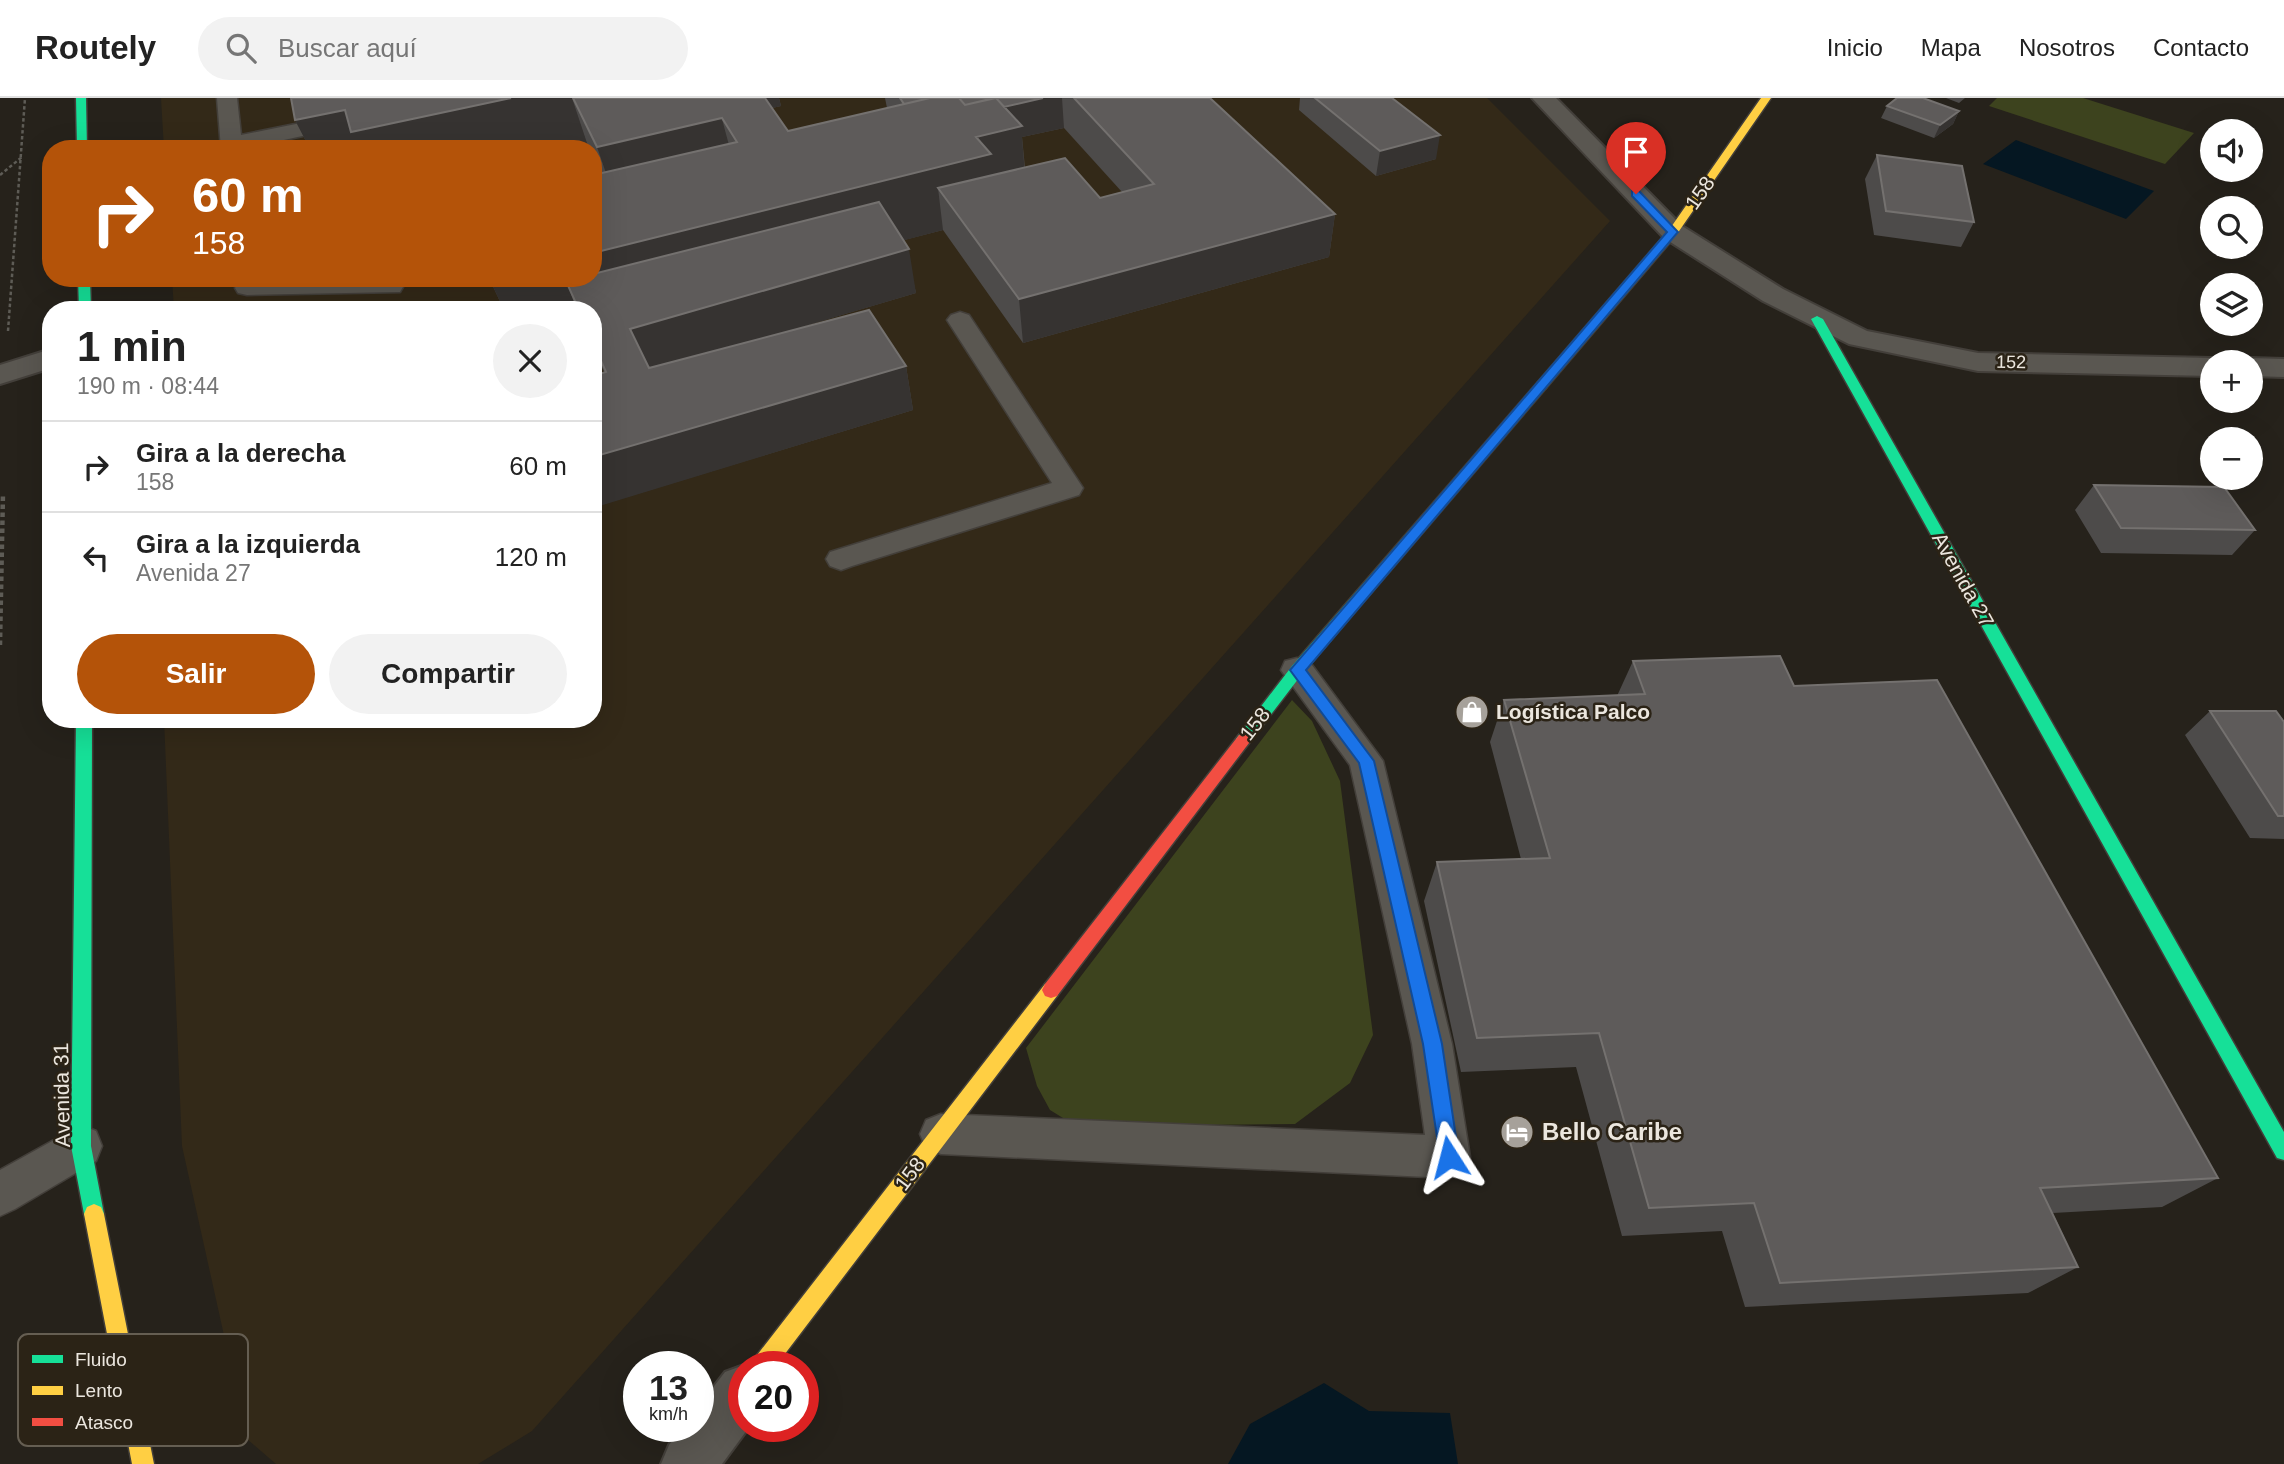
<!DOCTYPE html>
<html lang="es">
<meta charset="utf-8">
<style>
:root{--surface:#fff;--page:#f2f2f2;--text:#222;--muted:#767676;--line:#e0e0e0;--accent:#b45309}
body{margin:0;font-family:Helvetica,sans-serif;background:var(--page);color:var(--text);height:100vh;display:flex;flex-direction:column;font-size:26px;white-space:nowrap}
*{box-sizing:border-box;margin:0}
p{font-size:23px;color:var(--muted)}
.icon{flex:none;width:38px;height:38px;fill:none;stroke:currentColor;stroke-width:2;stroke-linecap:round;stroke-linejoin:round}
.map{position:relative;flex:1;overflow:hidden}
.drawer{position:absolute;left:42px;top:203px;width:560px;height:427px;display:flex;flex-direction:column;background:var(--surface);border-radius:28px;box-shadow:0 7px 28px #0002}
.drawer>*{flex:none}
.guide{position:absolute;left:42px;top:42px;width:560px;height:147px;border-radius:28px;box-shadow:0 7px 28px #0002;background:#b45309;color:#fff;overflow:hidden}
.tools{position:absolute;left:2200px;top:21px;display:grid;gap:14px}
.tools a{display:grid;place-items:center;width:63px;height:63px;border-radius:50%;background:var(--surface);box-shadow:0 7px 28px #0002;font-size:35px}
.speed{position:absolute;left:623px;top:1253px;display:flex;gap:14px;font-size:35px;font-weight:700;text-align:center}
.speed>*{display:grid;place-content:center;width:91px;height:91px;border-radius:50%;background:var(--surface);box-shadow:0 7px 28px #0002;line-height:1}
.speed small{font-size:18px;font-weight:400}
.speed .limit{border:10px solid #d22;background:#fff;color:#111}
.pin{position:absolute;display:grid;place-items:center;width:60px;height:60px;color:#fff;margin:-72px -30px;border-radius:50% 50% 50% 0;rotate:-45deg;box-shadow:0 0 7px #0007}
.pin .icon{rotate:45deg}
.me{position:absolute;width:77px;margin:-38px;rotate:351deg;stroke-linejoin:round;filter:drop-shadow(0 0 5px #0008)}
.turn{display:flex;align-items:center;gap:24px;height:147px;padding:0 35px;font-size:32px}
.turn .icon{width:91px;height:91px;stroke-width:2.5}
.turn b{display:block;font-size:49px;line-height:60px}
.round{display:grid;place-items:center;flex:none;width:74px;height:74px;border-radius:37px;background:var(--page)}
.head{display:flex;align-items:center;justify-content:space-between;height:119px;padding:0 35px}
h1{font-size:42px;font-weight:700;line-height:52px}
.primary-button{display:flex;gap:14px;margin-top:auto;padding:14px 35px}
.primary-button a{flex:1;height:80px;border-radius:42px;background:var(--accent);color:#fff;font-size:28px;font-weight:700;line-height:80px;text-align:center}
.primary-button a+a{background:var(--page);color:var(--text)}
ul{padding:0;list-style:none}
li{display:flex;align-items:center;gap:21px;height:91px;padding:0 35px;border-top:2px solid var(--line)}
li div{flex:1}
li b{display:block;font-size:26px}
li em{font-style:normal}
header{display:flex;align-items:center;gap:42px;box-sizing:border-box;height:98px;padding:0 35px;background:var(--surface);border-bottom:2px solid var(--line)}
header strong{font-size:33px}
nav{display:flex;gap:38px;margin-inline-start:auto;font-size:24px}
.search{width:490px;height:63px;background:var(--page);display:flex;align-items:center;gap:18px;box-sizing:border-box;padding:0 24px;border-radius:38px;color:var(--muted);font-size:26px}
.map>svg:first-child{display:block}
.built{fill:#332918}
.green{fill:#3d431e}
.water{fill:#051722}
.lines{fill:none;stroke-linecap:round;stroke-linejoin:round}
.lane-casing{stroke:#433f3a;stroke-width:3}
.street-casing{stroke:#433f3a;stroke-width:4}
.fast-casing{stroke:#433f3a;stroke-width:3}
.slow-casing{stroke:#433f3a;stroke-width:3}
.jam-casing{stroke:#433f3a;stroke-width:3}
.path-far1{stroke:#5e5c56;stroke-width:2.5;stroke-dasharray:3.5 2.5;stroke-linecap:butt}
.path{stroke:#5e5c56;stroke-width:4.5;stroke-dasharray:4.5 3.5;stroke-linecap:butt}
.lane{fill:#5a5751;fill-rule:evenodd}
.street{fill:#5a5751;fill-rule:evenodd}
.fast{fill:#16e098;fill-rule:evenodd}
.slow{fill:#ffcf43;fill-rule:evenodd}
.jam{fill:#f24e42;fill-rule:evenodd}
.wall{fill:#4d4b4a;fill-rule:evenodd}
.shaded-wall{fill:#363331}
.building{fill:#5e5b5a;stroke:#74716f;stroke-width:2}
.route{fill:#1a73e8;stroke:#114b97;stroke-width:2}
.labels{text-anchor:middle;stroke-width:5;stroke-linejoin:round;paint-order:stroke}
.far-street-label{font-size:18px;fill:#ebe6de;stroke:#2b2316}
.street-label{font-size:21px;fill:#ebe6de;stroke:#2b2316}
.poi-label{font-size:21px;font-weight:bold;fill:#ebe6de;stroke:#2b2316;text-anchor:start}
.near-poi-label{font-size:24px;font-weight:bold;fill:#ebe6de;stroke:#2b2316;text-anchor:start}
.key{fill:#2b2316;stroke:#655e52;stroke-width:2}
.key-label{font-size:19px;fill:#ebe6de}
</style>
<header>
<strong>Routely</strong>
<div class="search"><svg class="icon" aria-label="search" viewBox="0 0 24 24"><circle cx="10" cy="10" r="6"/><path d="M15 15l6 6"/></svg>Buscar aquí</div>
<nav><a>Inicio</a><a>Mapa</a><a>Nosotros</a><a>Contacto</a></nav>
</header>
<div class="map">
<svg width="2284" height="1366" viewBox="0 0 2284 1366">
<rect width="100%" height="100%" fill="#26221b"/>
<!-- built -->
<path class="built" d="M161,0H1487L1610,123L532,1333L478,1366H276L247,1341L182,1048L164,621H593V212H174L172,180H593V51H164Z"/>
<!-- green -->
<path class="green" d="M1997,0H2083L2194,35L2165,66L1989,8Z
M1292,602L1312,623L1340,683L1373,937L1350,985L1295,1026L1076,1028L1050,1012L1037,988L1026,950Z"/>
<!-- water -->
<path class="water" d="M2016,42L2154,93L2126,121L1983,66Z
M1324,1285L1369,1313L1450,1315L1458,1366H1228L1250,1326Z"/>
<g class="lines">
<defs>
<path id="lane" d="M217,0H237L241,37L345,16L353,17L356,22L353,27L243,51H221Z
M391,182L400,184L403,189L400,194L247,197L238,195L235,190L238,185L247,183Z
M960,214L969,217L1083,390L1079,397L852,468L841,472L830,468L826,461L830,454L1052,385L947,222L951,217Z
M1297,560L1309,563L1383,663L1452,946L1470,1059L1464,1074L1449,1080L941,1056L926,1050L920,1036L926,1022L941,1016L1425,1037L1412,946L1350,667L1281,572L1285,563Z
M81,1027L96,1033L102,1048L96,1063L15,1111L0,1118V1072Z"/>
<path id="street" d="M1532,0H1556L1682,128L1783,191L1867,233L1978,255L2212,260L2223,264H2212V278L1978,273L1849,246L1763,203L1664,140Z
M51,251V270L0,286V267Z
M2250,260L2284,261V279L2250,278V264H2239Z
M744,1267L749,1269H744V1328H750L722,1366H661L669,1347L683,1328H698V1309L725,1274Z"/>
<path id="fast" d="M76,0H86L87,51H77Z
M78,180H90L91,212H79Z
M1817,218L1823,221L2284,1034V1062L2277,1060L1811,221Z
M1542,283L1546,284V290L1302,576L1249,645H1239L1236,641L1239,637L1292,568L1538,284Z
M76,621H92L91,1048L104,1116L101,1123L94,1126L87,1123L84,1116L71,1048Z"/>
<path id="slow" d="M1761,0H1771L1677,136L1546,290H1538V284L1669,132Z
M1051,884L1057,886L1060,892L1057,898L775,1269H751L754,1261L1045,886Z
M94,1106L101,1109L104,1116L154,1366H132L84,1116L87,1109Z"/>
<path id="jam" d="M1244,635L1252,641L1249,645L1057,898L1051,900L1045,898L1042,892L1045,886L1239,637Z"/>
</defs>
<!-- lane casing -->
<use href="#lane" class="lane-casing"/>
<!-- street casing -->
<use href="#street" class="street-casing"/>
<!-- fast casing -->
<use href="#fast" class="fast-casing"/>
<!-- slow casing -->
<use href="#slow" class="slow-casing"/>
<!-- jam casing -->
<use href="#jam" class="jam-casing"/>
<!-- path-far1 -->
<path class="path-far1" d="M0,77L22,59
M8,233L25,0"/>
<!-- path -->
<path class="path" d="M0,547L3,395"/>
<!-- lane -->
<use href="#lane" class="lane"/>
<!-- street -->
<use href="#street" class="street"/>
<!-- fast -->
<use href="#fast" class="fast"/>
<!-- slow -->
<use href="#slow" class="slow"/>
<!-- jam -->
<use href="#jam" class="jam"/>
</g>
<!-- wall -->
<path class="wall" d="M291,0H779L781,8L772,10L788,33L887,10L885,0H1210L1335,116L1329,159L1023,245L943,132L904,142L916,195L794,231L906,268L913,312L594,409L604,274L593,250V212H565L561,203L527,212H504L489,180L601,75L593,58V51H590L588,48L578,51H310L295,22ZM1064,30L1122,94L1100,100L1025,70L1022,39Z
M1300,0H1392L1436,61L1376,78L1299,12Z
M1946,0H1965L1959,5Z
M1887,8L1959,13L1953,26L1934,40L1881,20Z
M1877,57L1974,124L1961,149L1874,137L1865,81Z
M2094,387L2255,432L2232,457L2101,455L2075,412Z
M1633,563L1794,588L2218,1080L2162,1109L2053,1115L2078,1169L2028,1195L1745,1209L1722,1133L1622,1138L1576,969L1461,974L1424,803L1437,764L1521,761L1490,644L1504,602L1617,598Z
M2210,613L2284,624V741L2250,740L2185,637Z"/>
<!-- shaded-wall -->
<path class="shaded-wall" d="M503,0H572L588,48L578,51H310L295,22L345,12Z
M635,0H779L781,8L722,21L738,81L618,110L597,49Z
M1043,0H1062L1064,30L1022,39L1026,89L938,90L943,132L593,224L566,183L577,212H565L561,203L527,212H504L489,180H593V155L921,27Z
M1959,13L1953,26L1934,40L1940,27Z
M1440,37L1436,61L1376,78L1380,53Z
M1335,116L1329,159L1023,245L1019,201Z
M909,151L916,195L646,275L630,231Z
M906,268L913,312L593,410V359Z"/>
<!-- building -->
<path class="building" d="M291,0H511L351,34L345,12L295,22Z
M573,0H765L788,33L930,0H959L965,7L996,0L1022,28L976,39L991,56L593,155V77L737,44L722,20L597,49Z
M900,0H930L904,6Z
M959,0H994L965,7Z
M996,0H1043L1004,9Z
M1074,0H1210L1335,116L1019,201L938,90L1065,60L1100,100L1154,86Z
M1315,0H1392L1440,37L1380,53Z
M1897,0H1923L1959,13L1940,27L1887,8Z
M1877,57L1962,68L1974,124L1886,113Z
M879,104L909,151L630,231L649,270L869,212L906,268L593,359V278L606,274L593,245V212H579L566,183L575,180H593V176Z
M2094,387L2224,389L2255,432L2121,430Z
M1780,558L1794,588L1937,582L2218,1080L2040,1090L2078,1169L1780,1185L1754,1105L1649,1110L1599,935L1477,940L1437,764L1550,760L1504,602L1645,596L1633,563Z
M2210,613H2276L2284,624V718H2278Z"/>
<!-- route -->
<path class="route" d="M1632,93H1639L1678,134L1306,572L1374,663L1442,946L1459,1059L1456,1066L1449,1068L1442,1066L1440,1059L1423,946L1359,665L1290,572L1667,134L1632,98Z"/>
<!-- icons -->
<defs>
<symbol id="shop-disc" viewBox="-11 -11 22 22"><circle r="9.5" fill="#a6a19a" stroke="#2b2316"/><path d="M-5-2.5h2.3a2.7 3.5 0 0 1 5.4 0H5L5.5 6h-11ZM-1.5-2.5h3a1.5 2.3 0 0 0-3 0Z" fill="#fff"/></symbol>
<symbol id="hotel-disc" viewBox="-11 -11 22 22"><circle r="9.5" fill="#a6a19a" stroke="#2b2316"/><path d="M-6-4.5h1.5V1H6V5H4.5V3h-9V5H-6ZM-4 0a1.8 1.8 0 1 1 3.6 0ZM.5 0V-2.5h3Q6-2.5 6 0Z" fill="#fff"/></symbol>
</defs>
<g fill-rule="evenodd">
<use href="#shop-disc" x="1453" y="595" width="38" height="38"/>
<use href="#hotel-disc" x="1498" y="1015" width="38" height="38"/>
</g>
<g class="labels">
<!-- far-street labels -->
<g class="far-street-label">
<text transform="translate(2011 264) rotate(1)" y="6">152</text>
</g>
<!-- street labels -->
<g class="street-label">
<text transform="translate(1700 95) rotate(-55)" y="7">158</text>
<text transform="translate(1963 482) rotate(61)" y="7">Avenida 27</text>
<text transform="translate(1255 626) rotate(-52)" y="7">158</text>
<text transform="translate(62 997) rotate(-91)" y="7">Avenida 31</text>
<text transform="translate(910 1076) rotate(-53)" y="7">158</text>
</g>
<!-- poi labels -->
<g class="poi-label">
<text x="1496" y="621">Logística Palco</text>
</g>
<!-- near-poi labels -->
<g class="near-poi-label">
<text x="1542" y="1042">Bello Caribe</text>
</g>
</g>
<!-- legend -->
<rect x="18" y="1236" width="230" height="112" rx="10" class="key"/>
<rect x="32" y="1257" width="31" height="8" fill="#16e098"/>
<rect x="32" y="1288" width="31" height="9" fill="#ffcf43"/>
<rect x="32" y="1320" width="31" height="8" fill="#f24e42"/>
<g class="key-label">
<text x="75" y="1268">Fluido</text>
<text x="75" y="1299">Lento</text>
<text x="75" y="1331">Atasco</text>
</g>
</svg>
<div class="tools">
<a><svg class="icon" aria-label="sound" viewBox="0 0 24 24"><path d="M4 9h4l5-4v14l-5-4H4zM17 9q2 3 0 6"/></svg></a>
<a><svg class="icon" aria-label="search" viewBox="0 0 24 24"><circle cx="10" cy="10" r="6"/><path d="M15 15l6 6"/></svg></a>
<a><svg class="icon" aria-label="layers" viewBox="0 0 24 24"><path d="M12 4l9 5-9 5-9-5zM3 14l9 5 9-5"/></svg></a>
<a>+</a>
<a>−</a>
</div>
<div class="speed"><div>13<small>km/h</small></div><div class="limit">20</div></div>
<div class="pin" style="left:1636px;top:96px;background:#d93025"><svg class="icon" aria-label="arrive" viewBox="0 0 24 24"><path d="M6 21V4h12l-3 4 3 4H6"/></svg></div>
<svg class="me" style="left:1449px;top:1059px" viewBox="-20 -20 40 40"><path d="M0-17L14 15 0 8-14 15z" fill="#1a73e8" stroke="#fff" stroke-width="4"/></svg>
<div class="guide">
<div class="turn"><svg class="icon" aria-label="right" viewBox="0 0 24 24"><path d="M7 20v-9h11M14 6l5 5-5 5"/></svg><div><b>60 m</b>158</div></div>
</div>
<section class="drawer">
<div class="head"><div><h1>1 min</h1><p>190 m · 08:44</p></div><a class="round"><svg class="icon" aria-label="close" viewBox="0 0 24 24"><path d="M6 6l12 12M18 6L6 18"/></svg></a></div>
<ul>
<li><svg class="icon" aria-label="right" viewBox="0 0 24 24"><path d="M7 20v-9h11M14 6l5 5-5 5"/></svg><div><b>Gira a la derecha</b><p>158</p></div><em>60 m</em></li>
<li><svg class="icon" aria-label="left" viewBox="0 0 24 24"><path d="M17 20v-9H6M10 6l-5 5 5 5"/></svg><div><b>Gira a la izquierda</b><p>Avenida 27</p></div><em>120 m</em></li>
</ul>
<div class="primary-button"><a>Salir</a><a>Compartir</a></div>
</section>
</div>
